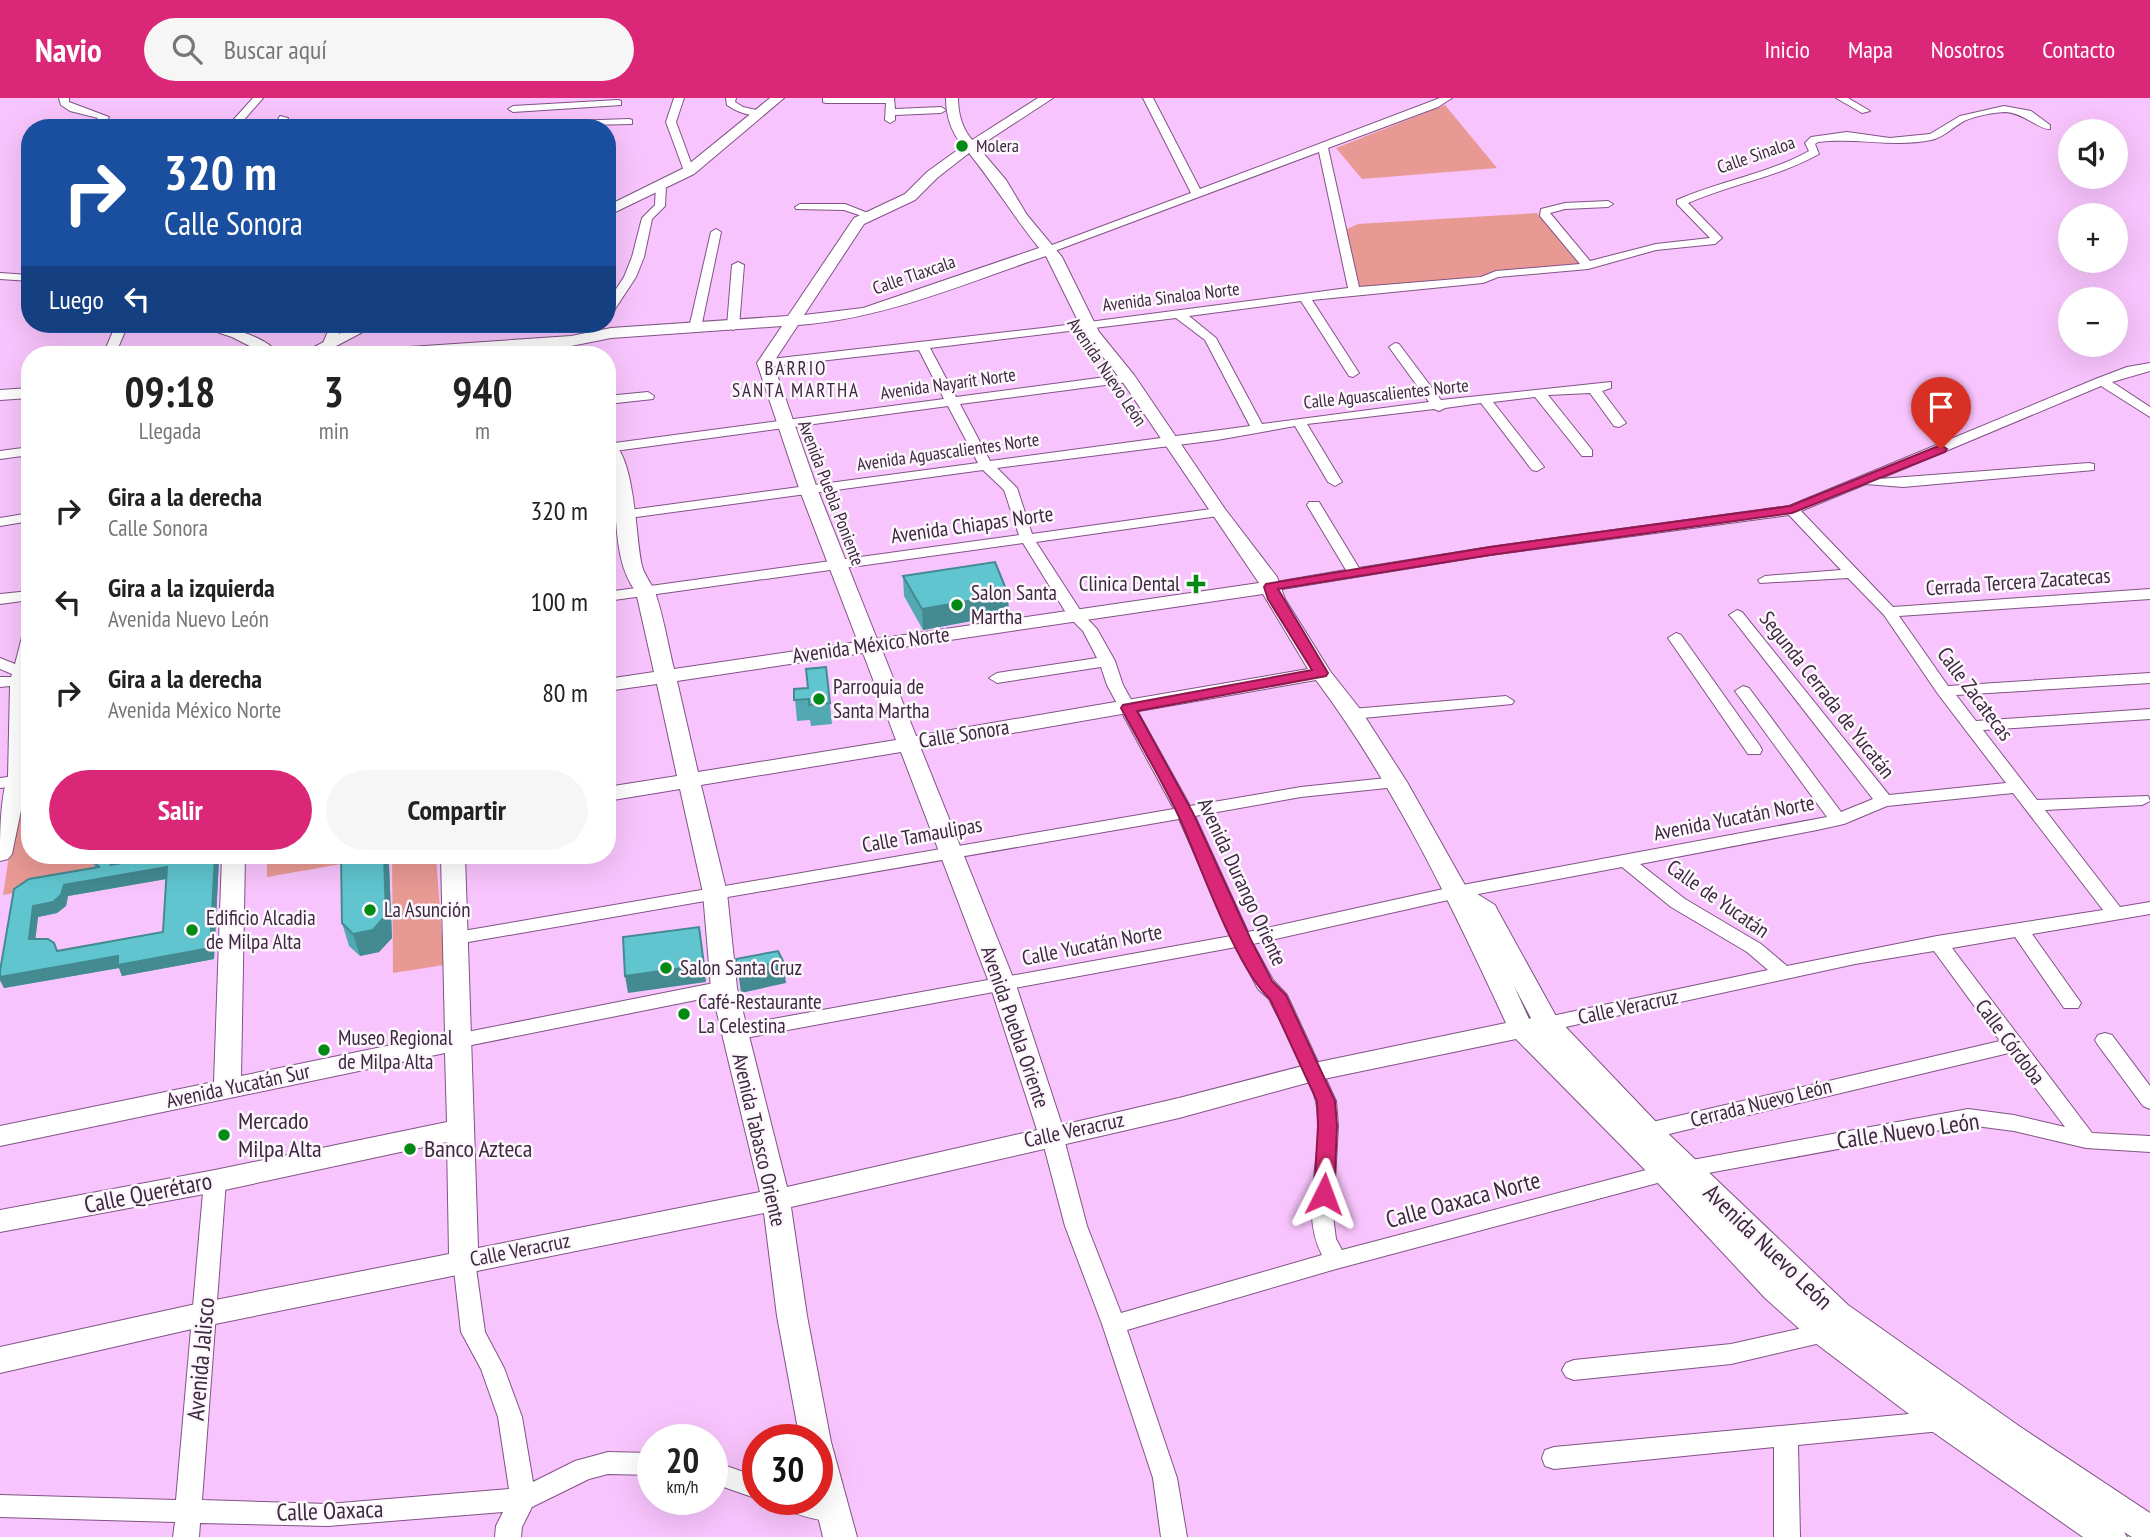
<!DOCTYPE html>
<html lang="es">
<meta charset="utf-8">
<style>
:root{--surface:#fff;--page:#f6f6f6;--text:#222;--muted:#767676;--accent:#db2777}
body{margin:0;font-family:"PT Sans Narrow",sans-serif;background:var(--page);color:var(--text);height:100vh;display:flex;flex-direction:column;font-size:26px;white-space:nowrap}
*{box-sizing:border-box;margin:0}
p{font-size:23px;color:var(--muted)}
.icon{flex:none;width:38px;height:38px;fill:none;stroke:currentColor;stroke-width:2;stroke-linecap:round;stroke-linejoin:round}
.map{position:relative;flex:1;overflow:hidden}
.sheet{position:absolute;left:21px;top:248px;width:595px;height:518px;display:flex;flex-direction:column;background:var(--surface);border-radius:28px;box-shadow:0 7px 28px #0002}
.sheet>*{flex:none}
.guide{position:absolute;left:21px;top:21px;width:595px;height:214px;border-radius:28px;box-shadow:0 7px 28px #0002;background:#1a4fa0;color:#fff;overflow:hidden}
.controls{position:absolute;left:2058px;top:21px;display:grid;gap:14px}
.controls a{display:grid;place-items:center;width:70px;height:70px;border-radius:50%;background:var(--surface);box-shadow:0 7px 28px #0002;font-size:35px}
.speed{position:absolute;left:637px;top:1326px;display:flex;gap:14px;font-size:35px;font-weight:700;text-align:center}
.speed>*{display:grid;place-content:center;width:91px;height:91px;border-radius:50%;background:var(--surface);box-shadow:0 7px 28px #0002;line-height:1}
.speed small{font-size:18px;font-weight:400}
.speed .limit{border:10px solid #d22;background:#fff;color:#111}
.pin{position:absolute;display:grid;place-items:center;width:60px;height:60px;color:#fff;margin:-72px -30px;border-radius:50% 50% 50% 0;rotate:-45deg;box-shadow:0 0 7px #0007}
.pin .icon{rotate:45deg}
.me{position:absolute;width:77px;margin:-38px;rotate:3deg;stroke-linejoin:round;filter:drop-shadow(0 0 5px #0008)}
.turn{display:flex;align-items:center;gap:24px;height:147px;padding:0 28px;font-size:32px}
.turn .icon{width:91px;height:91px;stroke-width:2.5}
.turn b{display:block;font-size:49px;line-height:60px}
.then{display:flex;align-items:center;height:66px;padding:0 28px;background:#0003;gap:14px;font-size:26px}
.eta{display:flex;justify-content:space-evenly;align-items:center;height:119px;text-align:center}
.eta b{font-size:42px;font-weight:700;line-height:49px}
.button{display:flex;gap:14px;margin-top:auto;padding:14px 28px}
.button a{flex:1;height:80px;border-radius:42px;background:var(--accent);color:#fff;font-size:28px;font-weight:700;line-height:80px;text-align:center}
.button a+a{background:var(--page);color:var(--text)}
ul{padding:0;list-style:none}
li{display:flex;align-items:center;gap:21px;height:91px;padding:0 28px}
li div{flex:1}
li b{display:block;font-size:26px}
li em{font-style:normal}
header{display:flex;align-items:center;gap:42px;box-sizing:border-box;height:98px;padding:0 35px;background:var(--accent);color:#fff}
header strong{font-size:33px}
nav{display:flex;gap:38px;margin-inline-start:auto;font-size:24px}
.search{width:490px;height:63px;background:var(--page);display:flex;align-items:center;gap:18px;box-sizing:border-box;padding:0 24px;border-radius:38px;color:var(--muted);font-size:26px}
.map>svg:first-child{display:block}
.green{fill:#e89994}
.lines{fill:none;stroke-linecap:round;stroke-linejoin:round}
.street-casing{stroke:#815386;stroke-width:2}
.secondary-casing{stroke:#815386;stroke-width:2}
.street{fill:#fff;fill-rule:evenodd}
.secondary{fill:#fff;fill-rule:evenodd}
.wall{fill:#53a9b2;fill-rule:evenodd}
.shaded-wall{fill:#438a91}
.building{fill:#60c5cf;stroke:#438a91;stroke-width:2;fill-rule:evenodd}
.route{fill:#db2777;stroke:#8e194d;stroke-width:2}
.poi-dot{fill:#038a15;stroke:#fdf7fd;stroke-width:2.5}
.labels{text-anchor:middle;stroke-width:5;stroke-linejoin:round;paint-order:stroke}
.far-poi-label{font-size:18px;fill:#3d293f;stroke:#fdf7fd;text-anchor:start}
.far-street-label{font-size:18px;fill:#3d293f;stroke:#fdf7fd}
.far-neighbourhood-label{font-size:19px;letter-spacing:2px;fill:#3d293f;stroke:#fdf7fd}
.street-label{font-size:21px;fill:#3d293f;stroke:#fdf7fd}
.poi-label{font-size:21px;fill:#3d293f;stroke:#fdf7fd;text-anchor:start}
.near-poi-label{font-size:24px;fill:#3d293f;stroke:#fdf7fd;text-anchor:start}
.near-street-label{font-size:24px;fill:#3d293f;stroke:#fdf7fd}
</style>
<header>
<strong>Navio</strong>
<div class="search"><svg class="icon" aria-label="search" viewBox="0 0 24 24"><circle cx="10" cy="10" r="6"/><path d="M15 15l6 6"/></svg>Buscar aquí</div>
<nav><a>Inicio</a><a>Mapa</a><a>Nosotros</a><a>Contacto</a></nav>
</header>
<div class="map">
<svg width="2150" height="1439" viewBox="0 0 2150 1439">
<rect width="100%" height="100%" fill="#f8c4fd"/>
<!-- green -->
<path class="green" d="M1445,7L1497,70L1362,81L1336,50Z
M1537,115L1583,168L1358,190L1345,132L1358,126Z
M30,690V758L224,759L3,797L19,692Z
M267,758H388L267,779Z
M392,758H436L444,867L393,875Z"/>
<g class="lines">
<defs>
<path id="street" d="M59,0H69V4L109,19L101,30H91L98,20L70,13L61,7Z
M253,0H263L237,30H226Z
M674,0H684L676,24L694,73L689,76L684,73L666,24Z
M726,0H736L735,4L743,9L765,14C753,21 737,14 727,7Z
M823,0H894L895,11L941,9L946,12L941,15L895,17V22L890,25L885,22L886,5H826L823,4Z
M1143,0H1153L1200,91L1440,0H1452L1438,9L1328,50L1359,189L1481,179L1496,173L1580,166L1540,118L1541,111L1565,105L1608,103L1613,106L1608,109L1565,111L1550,115L1590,163L1656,146L1710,140L1677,106V102C1720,83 1768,76 1809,53L1805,45L1811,39L1847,34L1890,40L1930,36L1960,18L2004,8L2031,13L2050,27V31C2039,32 2026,16 2006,14C1995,14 1975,18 1964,23C1953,29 1943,40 1931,42C1892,50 1857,39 1818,44L1815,46L1819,56C1778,79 1731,86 1688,105L1722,140L1715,146L1656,152L1588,171L1498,179L1483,185L1312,202L1359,275L1353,279L1349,278L1301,203L1189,218L1216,240L1262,326L1429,304L1389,249L1395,245L1399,246L1441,302L1611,284V290L1602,293L1626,325L1619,329L1614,328L1590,295L1548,297L1592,352V358H1582L1535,299L1493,304L1544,369L1537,373L1532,372L1481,305L1445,310L1439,313L1434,311L1307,326L1342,384L1335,388L1328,384L1295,328L1217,342L997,370L1017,390L1032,436L1218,410L1225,414L1218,418L1036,444L1082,515L1097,531L1115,563L1123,587L1190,708L1301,689L1396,679L1405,684L1396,689L1301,699L1195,718L1248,834L1457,788L1827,719L1735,593L1743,588L1749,590L1841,714L1873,701L1732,520L1729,517L1737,512L1742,514L1889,697L2006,685L1938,596L1884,517L1848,480L1760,485L1758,482L1765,478L1841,472L1789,417L1490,457L1270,493L1265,492L1263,489L1265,486L1270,485L1346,472L1307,407L1309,404H1319L1359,470L1490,449L1789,408L2098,280L2127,269L2150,265V273L2112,284L2150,309V319L2101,288L1879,381L2089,365L2094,366V372L1903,389L1866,386L1801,413L1893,509L2150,491V501L1899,518L1948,588L2150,575V585L1956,597L1976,623L2150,611V621L1983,632L2037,702L2148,698L2150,703L2142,707L2045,712L2120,809L2150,804V816L2032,836L2081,905L2078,910H2064L2015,839L1952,850L2092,1035L2150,1038V1054L2086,1050L2014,1033L1968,1027L1665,1083L1336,1171L1127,1232L1177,1380L1187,1439H1161L1153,1380L1102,1226L1065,1128L1041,1037L1045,1031L1052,1029L1059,1031L1063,1037L1087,1128L1121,1215L1322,1157C1297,1109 1327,1055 1316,1004C1309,971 1284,931 1269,901L1258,891L1236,849L734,942L727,940L724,935L727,930L734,928L1231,838L1179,721L457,846L450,844L448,840L450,836L457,834L1174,711L1107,587L1101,569L997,585L989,580L997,575L1097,560L1083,533L1068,518L1023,445L607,503V494L1019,437L1004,392L983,372L607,423V415L978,365L948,308L607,354V346L944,301L919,252L765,269L759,265L761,262L1043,230L1348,190L1319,54L1052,154H1044V150L1191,95ZM1176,220L1205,242L1250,328L990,363L960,306L1128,284L1134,280L1128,276L956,299L930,250ZM2013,695L2103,812L1937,838L1787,868L1761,846L1685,801L1640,766L1817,732L1844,726L1887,708ZM1622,769L1671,809L1747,854L1768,872L1547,919L1540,921L1537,926L1540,931L1547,933L1855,866L1934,853L2000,943L1648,1025L1641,1028L1638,1033L1641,1038L1648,1041L2009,955L2065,1029L2014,1017L1968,1011L1665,1067L1342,1152L1336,1141L1333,1118L1338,1028L1336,1003L1287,897L1273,882L1253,846L1457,800Z
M1836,0H1848L1870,13L1862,15Z
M618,2L621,3V7L513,14L508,11L513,8Z
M280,18L288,20L283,30H273Z
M629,21L632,22V26L450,30L455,27Z
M607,46L612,47V51L607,52Z
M661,85L666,88L665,108L652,121L644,159L636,179L611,217H607V205L624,179L632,159L642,120L655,107L656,88Z
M800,106H845L873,117L868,120L844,112L796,111L795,109Z
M716,131L721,134L701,230L695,234L689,230L711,134Z
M738,164L744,167L739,228L733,232L727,228L732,167Z
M0,175L30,177V183L0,181Z
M116,226H172L166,230L126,231L115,257H103Z
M193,226C216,225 266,236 279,257H267L232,239Z
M331,226H343L335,245L329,249L323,245Z
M546,241L552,245L553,257H541L540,245Z
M648,294L654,298L653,301L607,306V298Z
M30,349V357L0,361V353Z
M30,415V423L0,428V420Z
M30,493V502L0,506V496Z
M30,534L25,683L22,687L0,690V680L8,679L10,588L0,589V579H11L12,576L0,571V560L15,566L22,539Z
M1676,535L1681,537L1760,648L1762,652L1760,656H1748L1668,540Z
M1506,598L1514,603L1512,606L1352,621L1344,616L1352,611Z
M724,883L731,885L734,890L731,895L457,950L450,948L447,943L450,938L457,936Z
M2105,935L2112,937L2150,988V1011L2143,1008L2098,947L2095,942L2098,937Z
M215,1075L223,1077L226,1083L202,1402L328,1406L509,1391L498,1319L481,1271L461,1234L453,1163L456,1157L464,1154L472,1157L475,1163L485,1234L504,1270L522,1319L533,1384L575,1363L608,1354L653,1355V1377L608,1376L589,1381L532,1409L522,1429L521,1439H495L496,1428L503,1414L328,1428L200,1425L199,1439H173L175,1424L0,1419V1397L176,1402L204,1083L207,1077Z
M1825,1225L1833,1228L1837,1235L1833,1242L1731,1266L1574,1282L1566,1279L1562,1272L1566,1265L1574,1262L1731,1246Z
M1941,1313L1950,1316L1953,1323L1950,1330L1941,1333L1798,1347L1800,1439H1774V1349L1554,1371L1545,1368L1542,1360L1545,1352L1554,1349Z
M712,1363L758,1379V1401L712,1385Z
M817,1398L842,1405L846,1413L842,1421C825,1427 797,1416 780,1410L776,1402H817Z"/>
<path id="secondary" d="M770,0H784L694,76L607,118V108L684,70Z
M946,0H958C958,15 962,30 972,42L1038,0H1053L978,49L1006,82L1027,117L1062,159L1099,234L1134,277L1225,411L1277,479L1285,501L1330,573L1360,611L1407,684L1466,789L1495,807L1498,813L1557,920L1658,1026L1848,1207L2019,1328L2150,1415V1439H2132L2124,1434L2127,1439H2083L1930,1332L1814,1244L1765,1200L1655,1082L1516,941L1314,983L1179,1020L791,1109L807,1218L831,1344L857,1439H823L814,1402H817V1342H800L777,1218L764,1115L205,1228L0,1275V1249L205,1204L449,1156L447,1044L215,1094L0,1134V1112L215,1072L447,1024L445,955L0,1048V1028L214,984L222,758H245L241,978L445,936L441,758H465L478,1150L760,1094L711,890L703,795L680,691L607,703V689L677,678L657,586L607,593V581L654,574L636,494C614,464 618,426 613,390C611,373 607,359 607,342C636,349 635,442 642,468C645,479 653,487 656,497C664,521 668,547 674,571L858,544L800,393L757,265L782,228L611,240L571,248L432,257H357L365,252L571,238L611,230L788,218L854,120L905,96L927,74L963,48C951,34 946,18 946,0ZM969,55C994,86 1014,119 1039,150L863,210L804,217L864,126L915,102L937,80ZM1046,158L1084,235L1122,283L1259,485L877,541L818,393L773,265L798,227C884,221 965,185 1046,158ZM1263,496L1308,571L916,638L882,552ZM863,555L896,642L698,674L677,583ZM1316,582C1395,688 1451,806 1506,925L1314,965L1179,1000L1062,1027L1016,887L921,651ZM901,654L990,887L1037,1032L787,1089L737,890L727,795L701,687ZM1514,888L1531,920L1529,921Z
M358,226H378L319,257H299Z
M30,290V300L0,302V292Z
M30,674V688H26L12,756L8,761L0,763C0,738 0,700 8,678Z"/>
</defs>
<!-- street casing -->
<use href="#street" class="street-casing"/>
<!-- secondary casing -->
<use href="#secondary" class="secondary-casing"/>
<!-- street -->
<use href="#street" class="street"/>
<!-- secondary -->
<use href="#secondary" class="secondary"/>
</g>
<!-- wall -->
<path class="wall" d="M903,478L1009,516L923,532L904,498Z
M826,569L832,626L811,628L810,622L797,623L794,591L808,590Z
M89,758H125L126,759L122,765L219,760L214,861L122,878L119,870L4,890L0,882V873L14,791L95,769ZM167,781L163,834L58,853L35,841L38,819L57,815L66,808L68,798Z
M389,767L392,840L379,854L360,858L349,848L342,825Z"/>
<!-- shaded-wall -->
<path class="shaded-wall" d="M1008,496L1009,516L923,532L922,511Z
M116,758H125L126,759L115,778L111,767Z
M215,758H219V760L214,861L122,878L119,870L4,890L0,882V879L118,858L210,850Z
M384,758H387L389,767L392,840L379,854L360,858L353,836Z
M167,769L171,780L68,798L66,808L57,815L38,819L34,852L29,841L33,808L64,787Z
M699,829L706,884L628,895L625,878Z
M783,863L786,885L741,895L738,873Z"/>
<!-- building -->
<path class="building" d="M995,464L1008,496L922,511L903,478Z
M826,569L830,605L809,607V601L794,602V591L808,590L806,571Z
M90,758H116L111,767L163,758H215L210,850L118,867V858L0,879V873L14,791L29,781L99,769ZM167,769L163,834L57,853L54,845L48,841H29L33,808L53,804L61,797L64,787Z
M341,758H384L386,817L373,832L353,836L342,825Z
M699,829L704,867L625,878L623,839Z
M778,853L783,863L738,873L736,861Z"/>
<!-- route -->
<path class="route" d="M1941,347L1947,351L1945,354L1792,415L1490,457L1278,491L1328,575L1326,578L1137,613L1193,715L1251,842L1272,883L1286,897L1335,1003L1337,1028L1334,1096L1331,1101L1324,1103L1317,1101L1314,1096L1318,1028L1317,1003L1270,901C1235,869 1200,765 1179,719C1162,682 1140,646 1121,610L1123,607L1312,572L1268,501L1264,489L1266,486L1490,449L1790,408Z"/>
<!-- markers -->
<g class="poi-dot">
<circle cx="962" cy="48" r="7"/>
<path d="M1192.5 475.5h7v7h7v7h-7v7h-7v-7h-7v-7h7z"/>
<circle cx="957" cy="507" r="7"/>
<circle cx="819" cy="601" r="7"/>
<circle cx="370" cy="812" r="7"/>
<circle cx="192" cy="832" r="7"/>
<circle cx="666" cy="870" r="7"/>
<circle cx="684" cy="916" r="7"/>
<circle cx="324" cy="952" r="7"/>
<circle cx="224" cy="1037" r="7"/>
<circle cx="410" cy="1051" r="7"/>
</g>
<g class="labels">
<!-- far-poi labels -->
<g class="far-poi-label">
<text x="976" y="54">Molera</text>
</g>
<!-- far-street labels -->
<g class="far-street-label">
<text transform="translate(1756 57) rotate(-19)" y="6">Calle Sinaloa</text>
<text transform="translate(914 177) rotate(-19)" y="6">Calle Tlaxcala</text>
<text transform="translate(1171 199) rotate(-7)" y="6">Avenida Sinaloa Norte</text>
<text transform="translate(1107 274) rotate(56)" y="6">Avenida Nuevo León</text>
<text transform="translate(948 286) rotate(-8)" y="6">Avenida Nayarit Norte</text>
<text transform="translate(1386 296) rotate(-6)" y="6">Calle Aguascalientes Norte</text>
<text transform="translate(948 354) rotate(-8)" y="6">Avenida Aguascalientes Norte</text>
<text transform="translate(831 395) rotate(69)" y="6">Avenida Puebla Poniente</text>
</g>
<!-- far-neighbourhood labels -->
<g class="far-neighbourhood-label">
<text x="796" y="277">BARRIO<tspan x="796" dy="22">SANTA MARTHA</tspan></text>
</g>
<!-- street labels -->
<g class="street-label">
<text transform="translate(972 427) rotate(-8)" y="7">Avenida Chiapas Norte</text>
<text transform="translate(2018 484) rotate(-4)" y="7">Cerrada Tercera Zacatecas</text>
<text transform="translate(871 547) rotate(-8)" y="7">Avenida México Norte</text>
<text transform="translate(1975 596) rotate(53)" y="7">Calle Zacatecas</text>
<text transform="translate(1827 597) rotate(52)" y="7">Segunda Cerrada de Yucatán</text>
<text transform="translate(964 636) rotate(-9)" y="7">Calle Sonora</text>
<text transform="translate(1734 720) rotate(-11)" y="7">Avenida Yucatán Norte</text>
<text transform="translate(922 737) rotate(-10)" y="7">Calle Tamaulipas</text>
<text transform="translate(1242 784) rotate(65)" y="7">Avenida Durango Oriente</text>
<text transform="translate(1718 801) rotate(35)" y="7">Calle de Yucatán</text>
<text transform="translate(1092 847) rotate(-11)" y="7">Calle Yucatán Norte</text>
<text transform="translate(1628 909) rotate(-12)" y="7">Calle Veracruz</text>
<text transform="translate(1015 929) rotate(71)" y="7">Avenida Puebla Oriente</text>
<text transform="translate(2010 944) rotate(53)" y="7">Calle Córdoba</text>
<text transform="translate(238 988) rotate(-12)" y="7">Avenida Yucatán Sur</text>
<text transform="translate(1761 1005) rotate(-14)" y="7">Cerrada Nuevo León</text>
<text transform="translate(1074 1032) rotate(-12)" y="7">Calle Veracruz</text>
<text transform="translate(759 1042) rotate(77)" y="7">Avenida Tabasco Oriente</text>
<text transform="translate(520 1152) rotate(-11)" y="7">Calle Veracruz</text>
</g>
<!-- poi labels -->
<g class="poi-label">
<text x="1180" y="493" text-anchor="end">Clinica Dental</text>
<text x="971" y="502">Salon Santa<tspan x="971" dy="24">Martha</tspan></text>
<text x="833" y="596">Parroquia de<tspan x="833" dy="24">Santa Martha</tspan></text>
<text x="384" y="819">La Asunción</text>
<text x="206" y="827">Edificio Alcadia<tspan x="206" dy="24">de Milpa Alta</tspan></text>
<text x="680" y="877">Salon Santa Cruz</text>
<text x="698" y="911">Café-Restaurante<tspan x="698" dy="24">La Celestina</tspan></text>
<text x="338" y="947">Museo Regional<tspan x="338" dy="24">de Milpa Alta</tspan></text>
</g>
<!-- near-poi labels -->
<g class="near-poi-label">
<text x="238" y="1031">Mercado<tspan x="238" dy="28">Milpa Alta</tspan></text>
<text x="424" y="1059">Banco Azteca</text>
</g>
<!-- near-street labels -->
<g class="near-street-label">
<text transform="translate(1908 1033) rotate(-8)" y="8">Calle Nuevo León</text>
<text transform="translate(148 1095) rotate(-11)" y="8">Calle Querétaro</text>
<text transform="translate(1463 1102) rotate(-15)" y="8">Calle Oaxaca Norte</text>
<text transform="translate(1768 1149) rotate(44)" y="8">Avenida Nuevo León</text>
<text transform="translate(201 1261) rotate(-85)" y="8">Avenida Jalisco</text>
<text transform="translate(330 1413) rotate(-2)" y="8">Calle Oaxaca</text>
</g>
</g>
</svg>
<div class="controls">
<a><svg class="icon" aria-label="sound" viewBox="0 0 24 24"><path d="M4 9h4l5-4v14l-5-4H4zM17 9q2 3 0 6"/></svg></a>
<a>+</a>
<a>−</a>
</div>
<div class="speed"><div>20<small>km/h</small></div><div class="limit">30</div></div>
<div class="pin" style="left:1941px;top:351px;background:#d93025"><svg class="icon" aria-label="arrive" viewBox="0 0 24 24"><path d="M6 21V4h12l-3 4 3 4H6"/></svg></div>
<svg class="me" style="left:1324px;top:1096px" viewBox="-20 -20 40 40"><path d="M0-17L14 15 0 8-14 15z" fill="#db2777" stroke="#fff" stroke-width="4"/></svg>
<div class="guide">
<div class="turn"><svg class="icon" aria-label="right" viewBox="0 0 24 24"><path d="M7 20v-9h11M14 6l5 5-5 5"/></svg><div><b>320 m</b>Calle Sonora</div></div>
<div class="then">Luego<svg class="icon" aria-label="left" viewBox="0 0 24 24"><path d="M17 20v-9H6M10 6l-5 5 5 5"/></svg></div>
</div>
<section class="sheet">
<div class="eta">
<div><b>09:18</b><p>Llegada</p></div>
<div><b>3</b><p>min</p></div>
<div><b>940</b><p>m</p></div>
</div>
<ul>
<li><svg class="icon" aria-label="right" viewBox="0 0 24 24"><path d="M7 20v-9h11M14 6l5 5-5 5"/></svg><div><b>Gira a la derecha</b><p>Calle Sonora</p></div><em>320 m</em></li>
<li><svg class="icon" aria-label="left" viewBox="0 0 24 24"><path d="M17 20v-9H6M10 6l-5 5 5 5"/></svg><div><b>Gira a la izquierda</b><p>Avenida Nuevo León</p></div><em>100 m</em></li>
<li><svg class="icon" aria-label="right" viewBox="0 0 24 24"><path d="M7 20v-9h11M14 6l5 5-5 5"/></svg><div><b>Gira a la derecha</b><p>Avenida México Norte</p></div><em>80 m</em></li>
</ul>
<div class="button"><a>Salir</a><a>Compartir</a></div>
</section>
</div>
